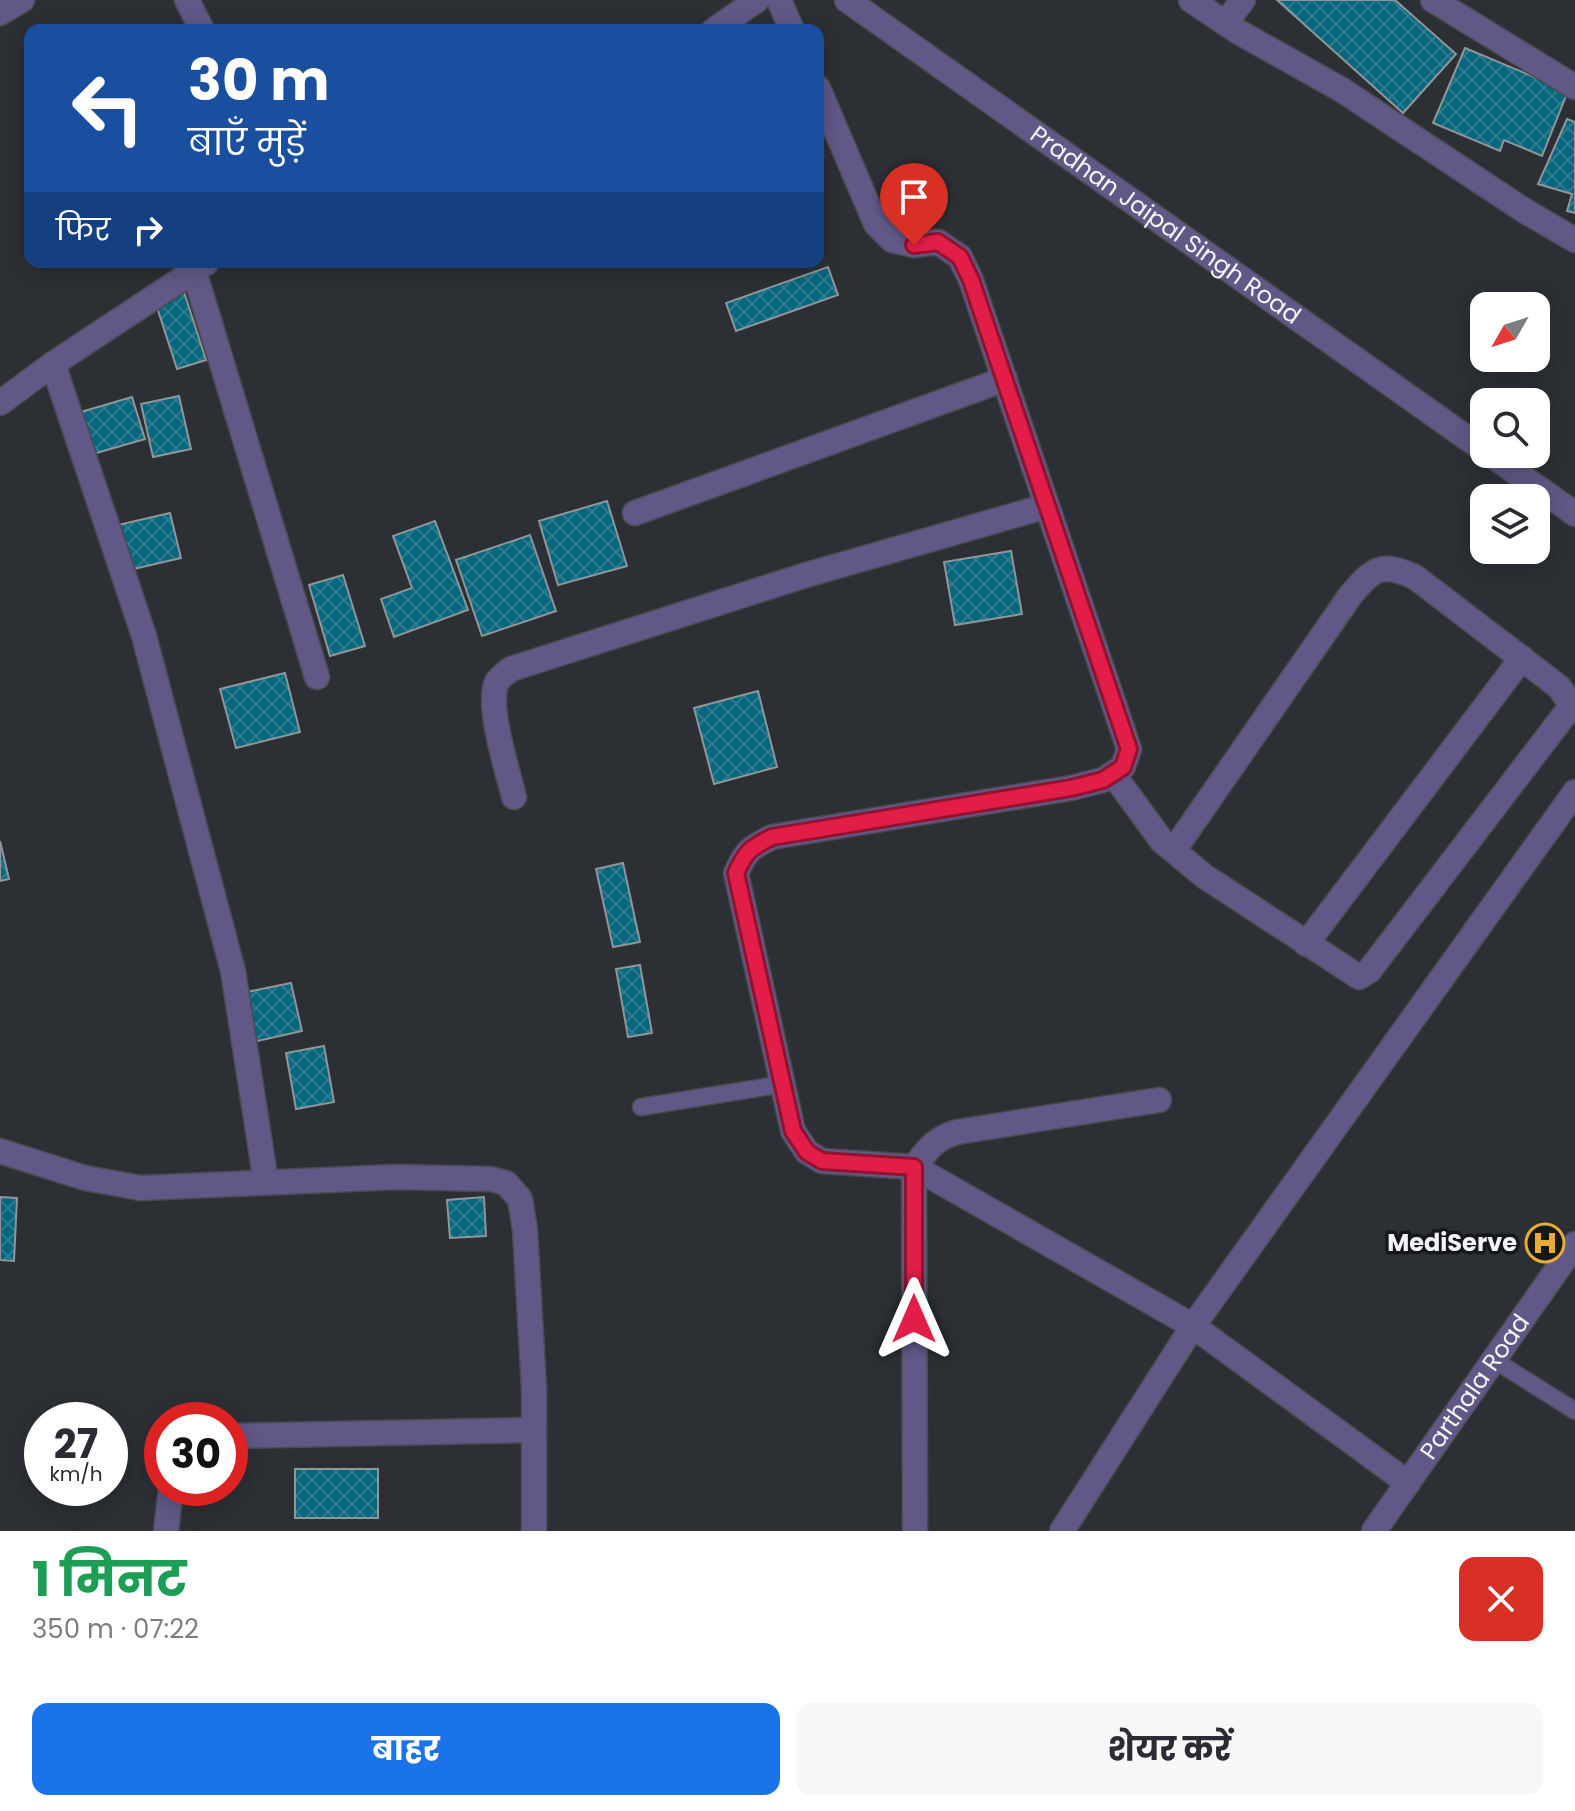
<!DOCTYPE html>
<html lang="hi">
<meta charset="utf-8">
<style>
:root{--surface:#fff;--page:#f7f7f7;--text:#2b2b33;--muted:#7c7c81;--accent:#1a73e8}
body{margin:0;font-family:Poppins,"Noto Sans Devanagari",sans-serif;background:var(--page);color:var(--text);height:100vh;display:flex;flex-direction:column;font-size:30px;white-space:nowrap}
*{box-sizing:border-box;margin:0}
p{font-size:26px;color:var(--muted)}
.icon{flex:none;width:44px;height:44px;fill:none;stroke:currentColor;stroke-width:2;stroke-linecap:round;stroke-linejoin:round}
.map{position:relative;height:1531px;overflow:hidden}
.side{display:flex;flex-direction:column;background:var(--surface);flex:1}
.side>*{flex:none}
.hud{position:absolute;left:24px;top:24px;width:800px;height:244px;border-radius:16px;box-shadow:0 4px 20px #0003;background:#1a4fa0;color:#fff;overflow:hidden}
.needle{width:52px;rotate:231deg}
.buttons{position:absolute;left:1470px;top:292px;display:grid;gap:16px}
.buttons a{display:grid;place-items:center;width:80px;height:80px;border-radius:16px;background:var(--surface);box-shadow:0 4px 20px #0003;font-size:40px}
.speed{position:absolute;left:24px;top:1402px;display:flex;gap:16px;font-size:40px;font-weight:700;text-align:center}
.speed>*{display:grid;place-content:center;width:104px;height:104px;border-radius:50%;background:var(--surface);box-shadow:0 4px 20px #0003;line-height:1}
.speed small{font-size:20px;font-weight:400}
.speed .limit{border:12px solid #d22;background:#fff;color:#111}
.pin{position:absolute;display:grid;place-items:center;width:68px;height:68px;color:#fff;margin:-82px -34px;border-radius:50% 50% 50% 0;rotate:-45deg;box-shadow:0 0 8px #0007}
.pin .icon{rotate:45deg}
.me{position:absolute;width:88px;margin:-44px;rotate:0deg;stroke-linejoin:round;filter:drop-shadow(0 0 6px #0008)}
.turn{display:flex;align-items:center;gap:28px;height:168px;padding:0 32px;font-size:36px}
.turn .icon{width:104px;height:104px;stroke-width:2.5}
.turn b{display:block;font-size:56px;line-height:68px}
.then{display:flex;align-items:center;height:76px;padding:0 32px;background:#0003;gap:16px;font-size:30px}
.round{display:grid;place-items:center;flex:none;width:84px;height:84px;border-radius:16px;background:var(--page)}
.head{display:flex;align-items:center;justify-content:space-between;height:136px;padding:0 32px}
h1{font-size:48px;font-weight:700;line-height:60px;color:#1e9e55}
.primary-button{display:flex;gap:16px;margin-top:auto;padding:16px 32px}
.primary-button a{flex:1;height:92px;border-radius:16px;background:var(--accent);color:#fff;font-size:32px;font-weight:700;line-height:92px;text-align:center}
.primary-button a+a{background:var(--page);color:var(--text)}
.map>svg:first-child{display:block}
.building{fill:url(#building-cross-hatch);stroke:#8e9699;stroke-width:2}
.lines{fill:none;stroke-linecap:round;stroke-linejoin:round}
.service-casing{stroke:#484b4f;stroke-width:19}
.minor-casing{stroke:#484b4f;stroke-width:27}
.tertiary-casing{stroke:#484b4f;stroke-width:27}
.service{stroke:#615887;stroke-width:16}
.minor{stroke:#615887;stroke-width:24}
.tertiary{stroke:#615887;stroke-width:24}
.route-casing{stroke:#92132f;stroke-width:20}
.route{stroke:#e11d48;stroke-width:14}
.labels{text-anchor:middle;stroke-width:7;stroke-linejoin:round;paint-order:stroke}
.street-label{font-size:24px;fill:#f2f4f8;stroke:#151719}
.poi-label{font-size:24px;font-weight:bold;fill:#f2f4f8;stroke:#151719;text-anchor:end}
</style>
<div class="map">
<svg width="1575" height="1531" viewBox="0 0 1575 1531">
<defs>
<pattern id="building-cross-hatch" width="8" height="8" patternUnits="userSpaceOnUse" patternTransform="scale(2)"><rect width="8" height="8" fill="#08667d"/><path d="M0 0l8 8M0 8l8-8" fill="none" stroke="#2c7c90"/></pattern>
</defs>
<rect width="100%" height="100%" fill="#2c2f34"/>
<!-- building -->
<path class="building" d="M1277,0H1395L1456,54L1403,113Z
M1465,48L1568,91L1542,156L1504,140L1500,151L1433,123Z
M1567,119L1575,122V213L1567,211L1572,194L1538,184Z
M828,267L838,295L736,331L726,303Z
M183,289L206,360L177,369L154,298Z
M179,396L191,449L153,457L141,404Z
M132,397L145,439L86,456L74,414Z
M607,501L627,566L558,585L539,521Z
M170,513L181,558L125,571L114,526Z
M435,521L468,610L394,637L381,599L412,588L393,536Z
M530,535L556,611L482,636L456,560Z
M1011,551L1022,614L955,625L944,562Z
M343,575L365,646L330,656L309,585Z
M285,673L300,732L236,748L220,689Z
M758,691L777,767L714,784L694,708Z
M0,841L9,879L0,881Z
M623,863L640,942L613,947L596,869Z
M640,965L652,1033L628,1037L616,969Z
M291,983L302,1031L253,1042L242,993Z
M324,1046L334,1102L296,1109L286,1053Z
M0,1197L17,1198L14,1261L0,1260Z
M484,1197L486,1236L450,1238L447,1200Z
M295,1469H378V1518H295Z"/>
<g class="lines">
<defs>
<path id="service" d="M641,1107L783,1084
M1494,1360L1575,1411"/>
<g id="minor">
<path d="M187,0L202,30"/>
<path d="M779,0L792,30"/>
<path d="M1191,0L1237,31L1342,90L1525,211L1575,240"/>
<path d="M1433,0L1575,87"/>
<path d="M0,13L22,0"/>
<path d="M1225,23L1243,0"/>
<path d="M714,30L757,0"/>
<path d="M818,88L876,224L892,240L914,245L938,242L960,257L971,280L1129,749L1123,767L1103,780L1071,788L772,837C750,848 746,851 736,873L793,1131L807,1152L822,1161L914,1167L1193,1326L1408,1483"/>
<path d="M194,271L317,677"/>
<path d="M53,364L144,636L233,971L266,1182"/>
<path d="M0,403L53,364L206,263"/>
<path d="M635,513L1005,379"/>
<path d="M1113,774L1162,841L1204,876L1359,977L1369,971L1572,705"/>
<path d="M514,797C508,772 486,705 497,682C500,677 506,673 511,669L806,575L1047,506"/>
<path d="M1174,850L1350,596C1373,569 1380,561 1415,577L1559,687L1575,710"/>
<path d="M1306,944L1522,658"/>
<path d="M0,1151L85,1178L141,1188L396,1177L491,1179L506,1183L520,1199L525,1230L534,1388V1531"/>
<path d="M230,1436L534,1430"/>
<path d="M166,1531L171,1488"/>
<path d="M915,1531L914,1167C928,1149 934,1139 957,1132L1159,1100"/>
<path d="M1062,1531L1193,1326L1575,792"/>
<path id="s1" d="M1374,1531L1575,1244"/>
</g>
<g id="tertiary">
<path id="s2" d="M847,0L1484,450"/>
<path d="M1490,454L1575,514"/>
</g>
</defs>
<!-- service casing -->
<use href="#service" class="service-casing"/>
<!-- minor casing -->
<use href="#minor" class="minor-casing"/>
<!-- tertiary casing -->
<use href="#tertiary" class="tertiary-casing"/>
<!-- service -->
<use href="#service" class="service"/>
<!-- minor -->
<use href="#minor" class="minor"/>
<!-- tertiary -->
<use href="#tertiary" class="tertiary"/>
</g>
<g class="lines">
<defs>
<path id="route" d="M914,245L938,242L960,257L971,280L1129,749L1123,767L1103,780L1071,788L772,837C750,848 746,851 736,873L793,1131L807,1152L822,1161L914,1167V1319"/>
</defs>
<!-- route casing -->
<use href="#route" class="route-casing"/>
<!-- route -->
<use href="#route" class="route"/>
</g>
<!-- icons -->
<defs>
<symbol id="hospital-ring" viewBox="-11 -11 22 22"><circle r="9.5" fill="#151719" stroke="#e5ad35" stroke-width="1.5"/><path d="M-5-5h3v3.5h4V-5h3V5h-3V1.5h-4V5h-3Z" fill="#e5ad35"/></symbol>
</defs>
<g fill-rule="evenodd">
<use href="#hospital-ring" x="1523" y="1221" width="44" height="44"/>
</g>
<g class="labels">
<!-- street labels -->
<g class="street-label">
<text dy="8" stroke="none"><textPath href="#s2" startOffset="390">Pradhan Jaipal Singh Road</textPath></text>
<text dy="8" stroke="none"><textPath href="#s1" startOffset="176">Parthala Road</textPath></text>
</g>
<!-- poi labels -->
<g class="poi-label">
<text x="1517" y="1251">MediServe</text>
</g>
</g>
</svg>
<div class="buttons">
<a><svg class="needle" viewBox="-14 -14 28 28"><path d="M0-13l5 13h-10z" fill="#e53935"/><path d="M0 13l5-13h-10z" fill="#7c7c81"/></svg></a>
<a><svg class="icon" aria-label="search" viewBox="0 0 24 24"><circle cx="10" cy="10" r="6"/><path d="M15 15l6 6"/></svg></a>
<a><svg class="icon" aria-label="layers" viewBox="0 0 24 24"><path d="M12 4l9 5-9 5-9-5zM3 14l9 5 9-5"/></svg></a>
</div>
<div class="speed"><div>27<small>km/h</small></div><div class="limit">30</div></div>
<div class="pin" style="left:914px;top:245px;background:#d93025"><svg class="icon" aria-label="arrive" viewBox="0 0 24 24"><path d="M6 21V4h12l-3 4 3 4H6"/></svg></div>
<svg class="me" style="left:914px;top:1319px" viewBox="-20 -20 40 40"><path d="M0-17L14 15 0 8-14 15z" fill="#e11d48" stroke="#fff" stroke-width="4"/></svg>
<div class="hud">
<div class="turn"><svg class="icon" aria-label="left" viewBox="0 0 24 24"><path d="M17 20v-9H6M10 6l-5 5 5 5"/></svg><div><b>30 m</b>बाएँ मुड़ें</div></div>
<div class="then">फिर<svg class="icon" aria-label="right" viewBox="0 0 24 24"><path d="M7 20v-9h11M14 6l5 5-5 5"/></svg></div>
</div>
</div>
<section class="side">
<div class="head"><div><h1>1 मिनट</h1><p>350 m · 07:22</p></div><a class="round" style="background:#d93025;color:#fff"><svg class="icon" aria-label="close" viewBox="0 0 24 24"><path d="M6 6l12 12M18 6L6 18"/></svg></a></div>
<div class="primary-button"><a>बाहर</a><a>शेयर करें</a></div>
</section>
